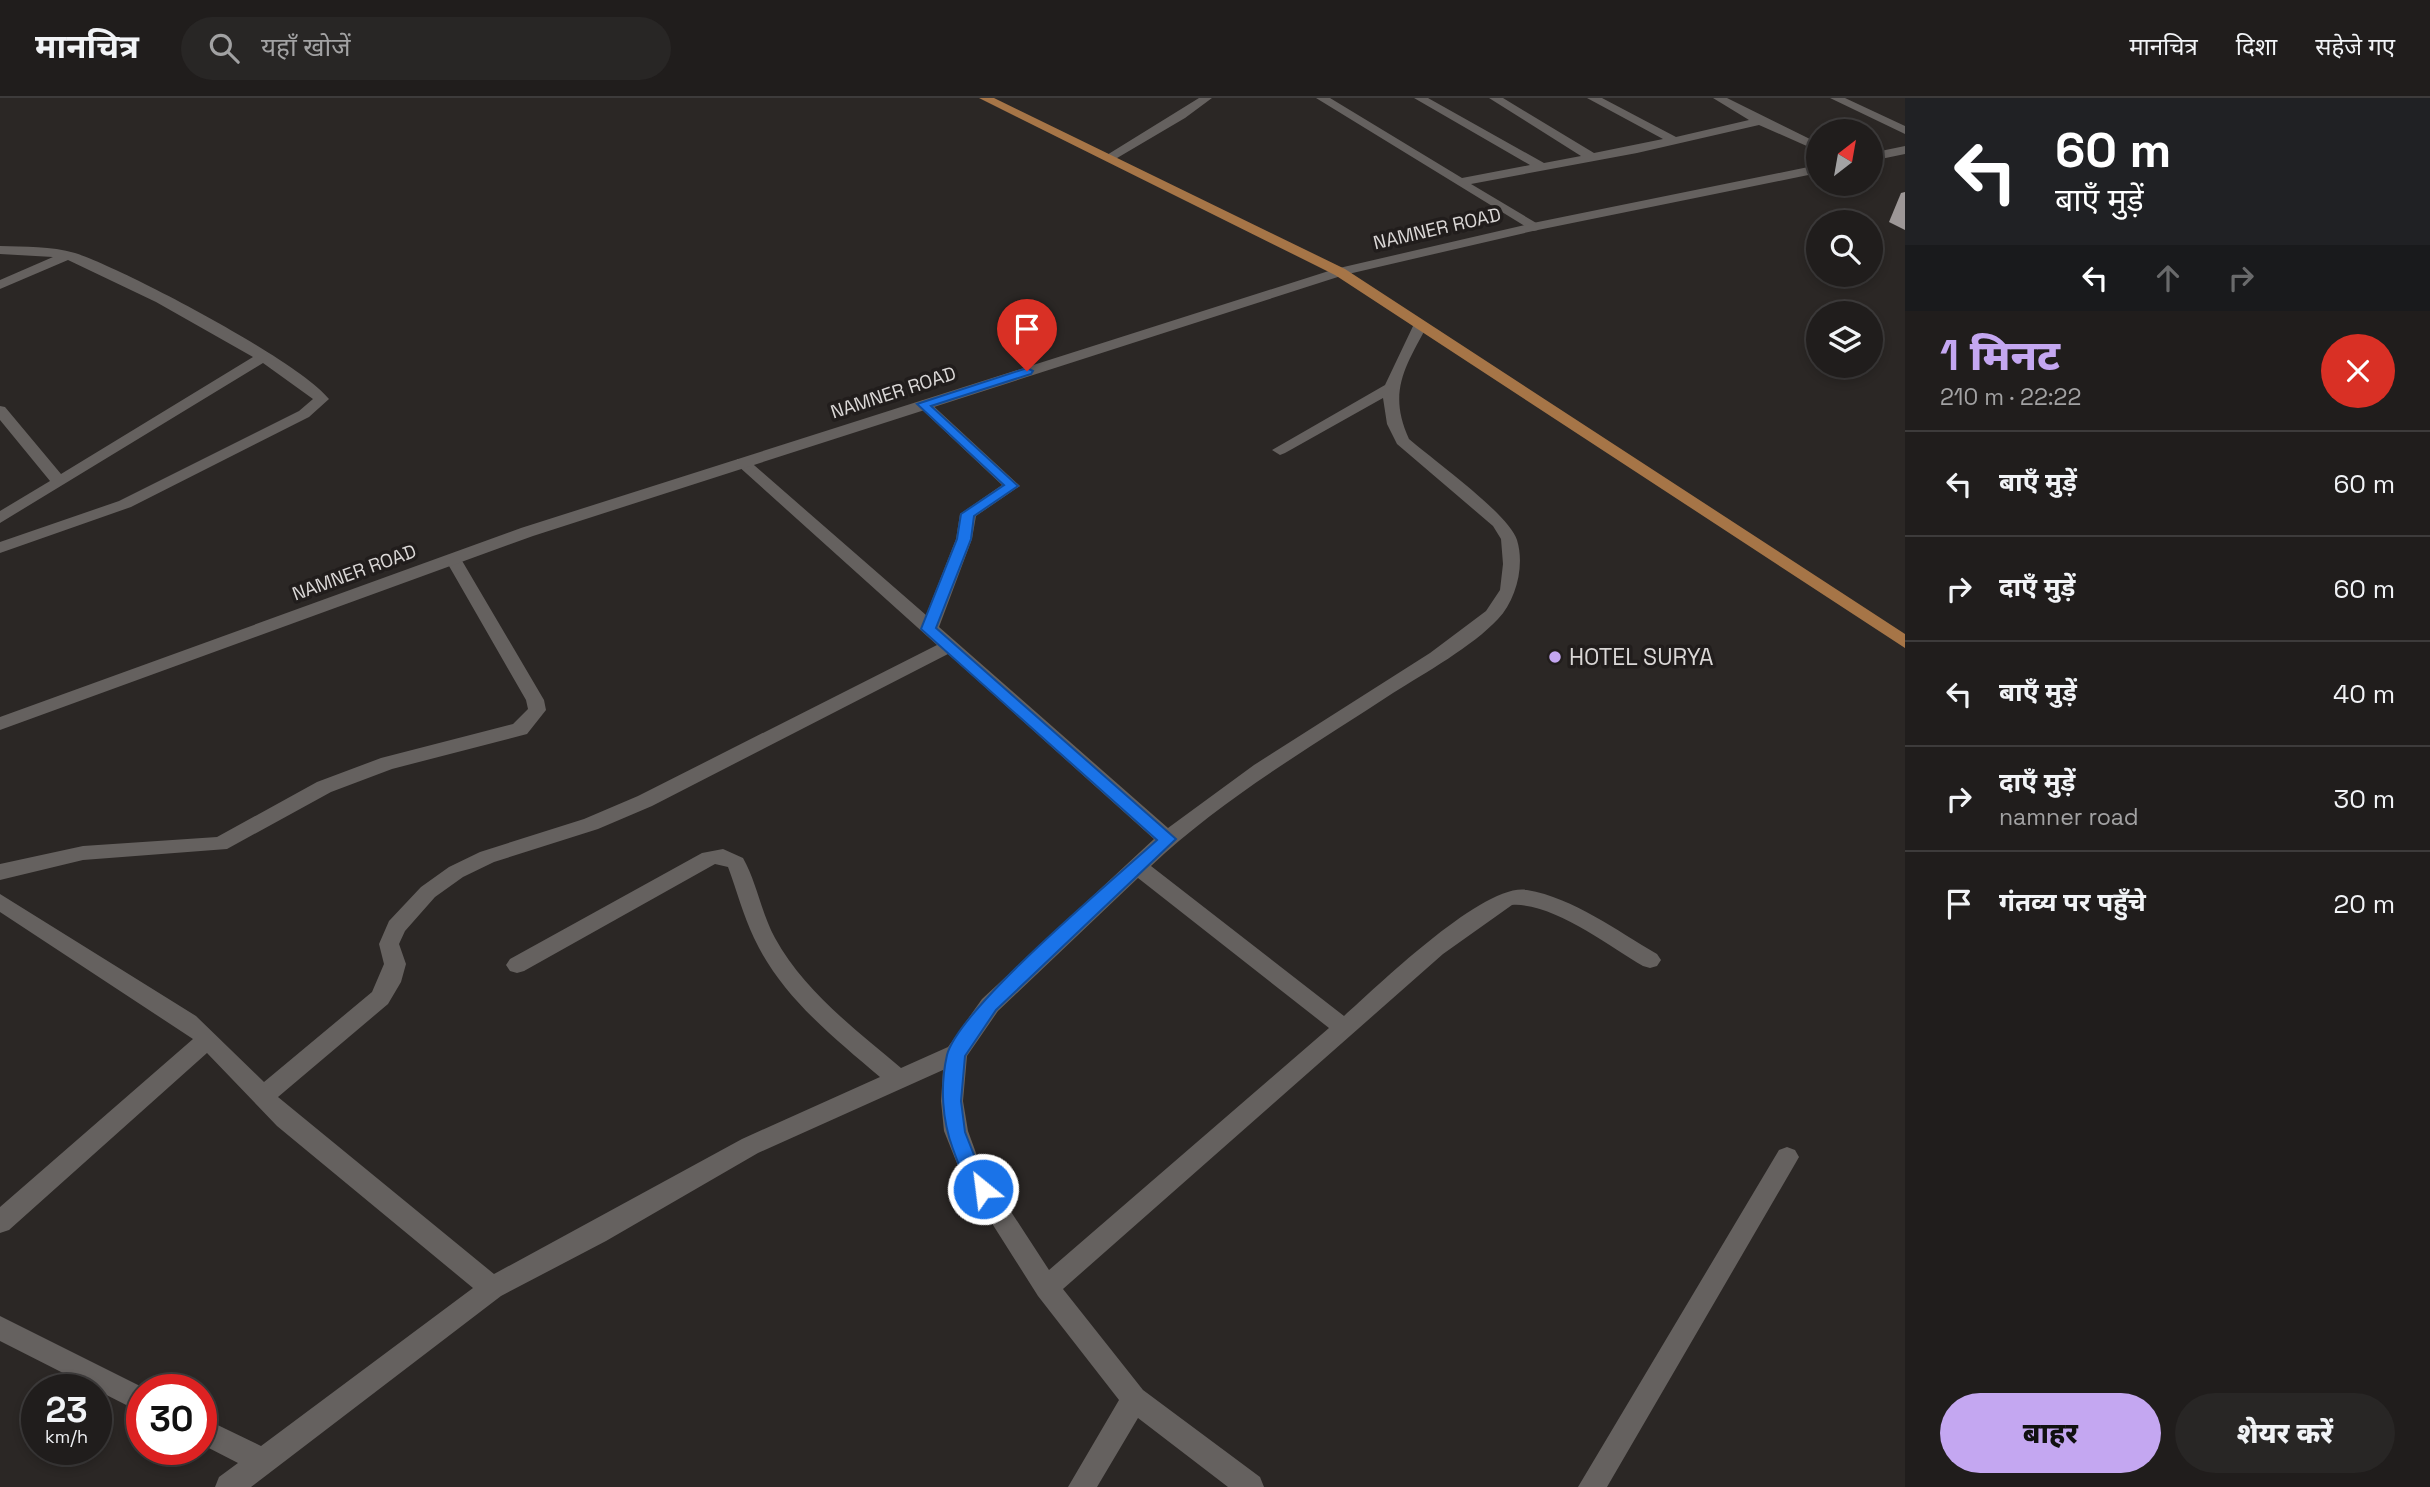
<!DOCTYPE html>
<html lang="hi">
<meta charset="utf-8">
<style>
:root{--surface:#201d1c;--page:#282625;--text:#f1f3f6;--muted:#a2a2a3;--line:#3d3b3b;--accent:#c4a7f1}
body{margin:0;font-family:"Space Grotesk","Noto Sans Devanagari",sans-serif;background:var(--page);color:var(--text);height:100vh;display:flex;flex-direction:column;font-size:26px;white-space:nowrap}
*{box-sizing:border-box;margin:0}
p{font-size:23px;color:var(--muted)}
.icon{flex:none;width:38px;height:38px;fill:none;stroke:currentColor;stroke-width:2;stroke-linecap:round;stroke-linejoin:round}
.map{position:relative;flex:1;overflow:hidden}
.panel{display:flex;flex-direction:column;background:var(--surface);width:525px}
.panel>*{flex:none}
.banner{background:#202124;color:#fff;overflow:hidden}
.needle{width:46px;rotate:31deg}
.controls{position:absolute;left:1806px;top:21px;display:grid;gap:14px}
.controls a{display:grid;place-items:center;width:77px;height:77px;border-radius:50%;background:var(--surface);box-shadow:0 4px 10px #0003,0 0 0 2px var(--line);font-size:35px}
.speed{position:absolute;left:21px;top:1276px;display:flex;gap:14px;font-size:35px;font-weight:700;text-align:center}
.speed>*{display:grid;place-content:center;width:91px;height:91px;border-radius:50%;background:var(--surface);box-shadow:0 4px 10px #0003,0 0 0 2px var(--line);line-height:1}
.speed small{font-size:18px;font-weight:400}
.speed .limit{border:10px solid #d22;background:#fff;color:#111}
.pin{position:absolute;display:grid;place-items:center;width:60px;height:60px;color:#fff;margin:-72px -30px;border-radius:50% 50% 50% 0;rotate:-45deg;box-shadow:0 0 7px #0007}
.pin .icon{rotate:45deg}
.me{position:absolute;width:77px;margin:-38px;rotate:331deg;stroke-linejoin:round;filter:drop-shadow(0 0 5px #0008)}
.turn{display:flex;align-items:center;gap:24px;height:147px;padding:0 35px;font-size:32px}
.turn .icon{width:91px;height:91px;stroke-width:2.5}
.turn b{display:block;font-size:49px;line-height:60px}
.lanes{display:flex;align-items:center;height:66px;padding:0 35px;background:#0003;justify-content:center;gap:35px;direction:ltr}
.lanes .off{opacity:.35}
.round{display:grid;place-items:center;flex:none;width:74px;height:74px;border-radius:37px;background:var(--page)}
.head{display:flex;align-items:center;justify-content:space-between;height:119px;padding:0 35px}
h1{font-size:42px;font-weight:800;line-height:52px;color:var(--accent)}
.primary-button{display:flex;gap:14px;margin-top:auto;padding:14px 35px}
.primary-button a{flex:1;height:80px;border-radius:42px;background:var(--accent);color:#111;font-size:28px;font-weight:800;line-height:80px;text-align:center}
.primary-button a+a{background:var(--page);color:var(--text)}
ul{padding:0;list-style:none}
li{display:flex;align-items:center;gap:21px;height:105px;padding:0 35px;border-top:2px solid var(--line)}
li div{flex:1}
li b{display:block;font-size:26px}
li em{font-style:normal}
header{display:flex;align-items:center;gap:42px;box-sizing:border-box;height:98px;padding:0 35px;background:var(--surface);border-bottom:2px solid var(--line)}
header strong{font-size:33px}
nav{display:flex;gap:38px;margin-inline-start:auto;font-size:24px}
.search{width:490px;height:63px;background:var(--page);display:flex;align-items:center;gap:18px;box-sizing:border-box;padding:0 24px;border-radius:38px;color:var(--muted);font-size:26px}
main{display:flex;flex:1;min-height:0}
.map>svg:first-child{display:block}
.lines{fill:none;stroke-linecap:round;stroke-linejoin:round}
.service{fill:#65615f;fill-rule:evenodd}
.minor{fill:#65615f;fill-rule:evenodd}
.secondary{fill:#65615f;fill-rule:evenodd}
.primary{fill:#a67547;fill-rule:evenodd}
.wall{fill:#9d9797}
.route{fill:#1a73e8;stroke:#114b97;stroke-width:2}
.poi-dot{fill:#c4a7f1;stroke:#211d1c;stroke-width:2.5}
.labels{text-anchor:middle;stroke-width:7;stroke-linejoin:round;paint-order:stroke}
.far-street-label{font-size:19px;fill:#dad7d6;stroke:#211d1c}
.poi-label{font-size:23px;fill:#dad7d6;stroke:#211d1c;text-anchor:start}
</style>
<header>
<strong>मानचित्र</strong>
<div class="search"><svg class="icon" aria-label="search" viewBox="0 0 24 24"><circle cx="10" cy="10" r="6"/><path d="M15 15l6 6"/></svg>यहाँ खोजें</div>
<nav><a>मानचित्र</a><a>दिशा</a><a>सहेजे गए</a></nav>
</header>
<main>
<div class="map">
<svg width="1905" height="1389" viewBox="0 0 1905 1389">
<rect width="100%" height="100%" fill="#2b2725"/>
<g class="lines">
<!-- service -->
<path class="service" d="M0,148C25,149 51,148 75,155C124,171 299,263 329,301L309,319L131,409L0,455V444L119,403L299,313L313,301L263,265L0,425V413L50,383L0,322V308L5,309L61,376L253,259L156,204L68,162L0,191V182L53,159L0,156Z"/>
<!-- minor -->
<path class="minor" d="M1199,0H1212L1185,20L1112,63L1102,60Z
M1316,0H1330L1462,80L1530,67L1414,0H1428L1544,65L1581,58L1489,0H1503L1594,55L1663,41L1587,0H1602L1676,39L1749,22L1713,0H1727L1818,45V53L1759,27L1637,55L1471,86L1538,126V132L1533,133Z
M1830,0H1845L1905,28V36Z
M1421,222L1428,226C1406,268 1387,293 1409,341C1432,361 1509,416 1517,442C1525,468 1516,502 1498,521C1473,548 1425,575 1393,595C1311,649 1223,700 1151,768L1344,918C1378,888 1484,784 1527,792C1574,800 1617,833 1657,856L1661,862L1657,868L1650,870L1643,868C1609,848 1552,804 1512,807L1443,856L1063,1191L1143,1292L1260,1379L1264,1389H1228L1138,1320L1097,1389H1068L1119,1302L1038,1198L962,1078L944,1033L941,1003L943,972L758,1055L606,1143L501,1198L251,1389H215L219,1379L238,1365L201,1346V1319L261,1348L473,1190L277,1028L207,955L9,1132L0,1135V1109L193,941L0,814V796L196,918L264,984L372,894L384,866L379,846L389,823L421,789L449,769L480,754L584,721L638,698L937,547L737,367V361H747L926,517L956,441L960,416L1002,387L916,306L923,302L928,303L1020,388L976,418L972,441L939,529L1168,730L1254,667L1430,555L1486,513L1500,492L1503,466L1501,441L1493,428L1397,346L1387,326L1383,300L1285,355L1280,357L1272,352L1385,287L1414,226ZM948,556L1154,741L982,901L948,949L901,970C856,932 804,893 775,840C761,814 757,785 743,760L723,751L702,755L510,861L506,867L510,873L517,875L524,873L715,766L728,769C737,793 743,817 754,840C781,898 833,939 880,979L742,1041L494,1176L278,999L388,906L401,884L406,866L399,846L405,833L435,799L463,779L494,764L598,731L652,708ZM1138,780L1329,930L1049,1172L980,1066L968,1033L963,1003L967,958L998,913Z
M453,456L461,461L544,602L546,612L527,636L392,671L331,694L227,751L83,762L0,782V766L83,748L217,739L317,684L381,660L513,626L528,611L526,602L445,461Z
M1787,1049L1795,1052L1799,1059L1795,1066L1607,1389H1578L1779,1052Z
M0,1218L148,1292H142V1315L0,1243Z"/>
<!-- secondary -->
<path class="secondary" d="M1905,48V56L1871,63V55Z
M1818,67V75L1533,133L1344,177L533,438L0,632V619L521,430L1335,171L1533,125Z"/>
<!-- primary -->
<path class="primary" d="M979,0H994L1345,171L1905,536V550L1335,177Z"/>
</g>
<!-- wall -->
<path class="wall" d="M1905,94V132L1889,124L1901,95Z"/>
<!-- route -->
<path class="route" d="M1027,270L1033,273L1031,276L931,308L1018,388L974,418L971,441L936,530L1176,741L996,912L965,958L961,1003L965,1034L978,1067L992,1091L990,1097L983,1099C966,1093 959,1067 953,1051C942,1022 940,988 947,957C959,910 1114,781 1157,742L921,531L957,441L961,416L1004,387L917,306Z"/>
<!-- markers -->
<circle class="poi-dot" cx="1555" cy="559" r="7"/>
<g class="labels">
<!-- far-street labels -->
<g class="far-street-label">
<text transform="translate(1437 130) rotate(-13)" y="7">NAMNER ROAD</text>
<text transform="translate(893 294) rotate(-18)" y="7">NAMNER ROAD</text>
<text transform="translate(354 474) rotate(-20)" y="7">NAMNER ROAD</text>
</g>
<!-- poi labels -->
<g class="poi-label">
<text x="1569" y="567">HOTEL SURYA</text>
</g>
</g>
</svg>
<div class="controls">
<a><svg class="needle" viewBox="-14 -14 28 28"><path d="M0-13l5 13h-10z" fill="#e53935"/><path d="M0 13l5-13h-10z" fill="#a2a2a3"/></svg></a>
<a><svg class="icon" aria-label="search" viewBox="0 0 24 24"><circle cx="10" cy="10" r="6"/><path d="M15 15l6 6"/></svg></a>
<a><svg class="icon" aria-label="layers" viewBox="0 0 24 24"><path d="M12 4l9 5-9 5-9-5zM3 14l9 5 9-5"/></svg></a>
</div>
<div class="speed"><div>23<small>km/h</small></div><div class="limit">30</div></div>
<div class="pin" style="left:1027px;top:273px;background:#d93025"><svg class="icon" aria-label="arrive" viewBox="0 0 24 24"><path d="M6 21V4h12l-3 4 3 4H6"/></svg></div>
<svg class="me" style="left:983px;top:1091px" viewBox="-20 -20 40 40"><circle r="17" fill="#1a73e8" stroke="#fff" stroke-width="3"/><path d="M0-11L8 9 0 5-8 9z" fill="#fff"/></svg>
</div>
<section class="panel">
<div class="banner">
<div class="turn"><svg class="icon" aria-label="left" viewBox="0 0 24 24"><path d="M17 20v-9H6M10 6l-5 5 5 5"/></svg><div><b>60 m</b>बाएँ मुड़ें</div></div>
<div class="lanes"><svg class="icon" aria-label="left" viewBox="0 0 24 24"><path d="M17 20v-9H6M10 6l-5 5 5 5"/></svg><svg class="icon off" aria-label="ahead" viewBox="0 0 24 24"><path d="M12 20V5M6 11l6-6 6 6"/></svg><svg class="icon off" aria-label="right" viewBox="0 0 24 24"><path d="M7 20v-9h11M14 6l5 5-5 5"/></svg></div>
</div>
<div class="head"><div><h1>1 मिनट</h1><p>210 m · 22:22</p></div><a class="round" style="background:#d93025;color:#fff"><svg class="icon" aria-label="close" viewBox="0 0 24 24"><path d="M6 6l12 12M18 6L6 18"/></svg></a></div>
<ul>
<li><svg class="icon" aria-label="left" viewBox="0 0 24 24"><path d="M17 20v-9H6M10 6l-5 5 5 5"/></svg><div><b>बाएँ मुड़ें</b></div><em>60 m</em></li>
<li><svg class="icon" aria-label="right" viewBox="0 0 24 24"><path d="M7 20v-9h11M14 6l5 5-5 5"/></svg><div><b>दाएँ मुड़ें</b></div><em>60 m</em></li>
<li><svg class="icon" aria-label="left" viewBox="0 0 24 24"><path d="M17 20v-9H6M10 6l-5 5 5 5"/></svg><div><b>बाएँ मुड़ें</b></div><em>40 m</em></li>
<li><svg class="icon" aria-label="right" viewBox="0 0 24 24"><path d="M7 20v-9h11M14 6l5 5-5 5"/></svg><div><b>दाएँ मुड़ें</b><p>namner road</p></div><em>30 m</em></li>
<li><svg class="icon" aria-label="arrive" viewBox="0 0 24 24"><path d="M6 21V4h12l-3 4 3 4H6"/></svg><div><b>गंतव्य पर पहुँचे</b></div><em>20 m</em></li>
</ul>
<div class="primary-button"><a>बाहर</a><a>शेयर करें</a></div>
</section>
</main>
